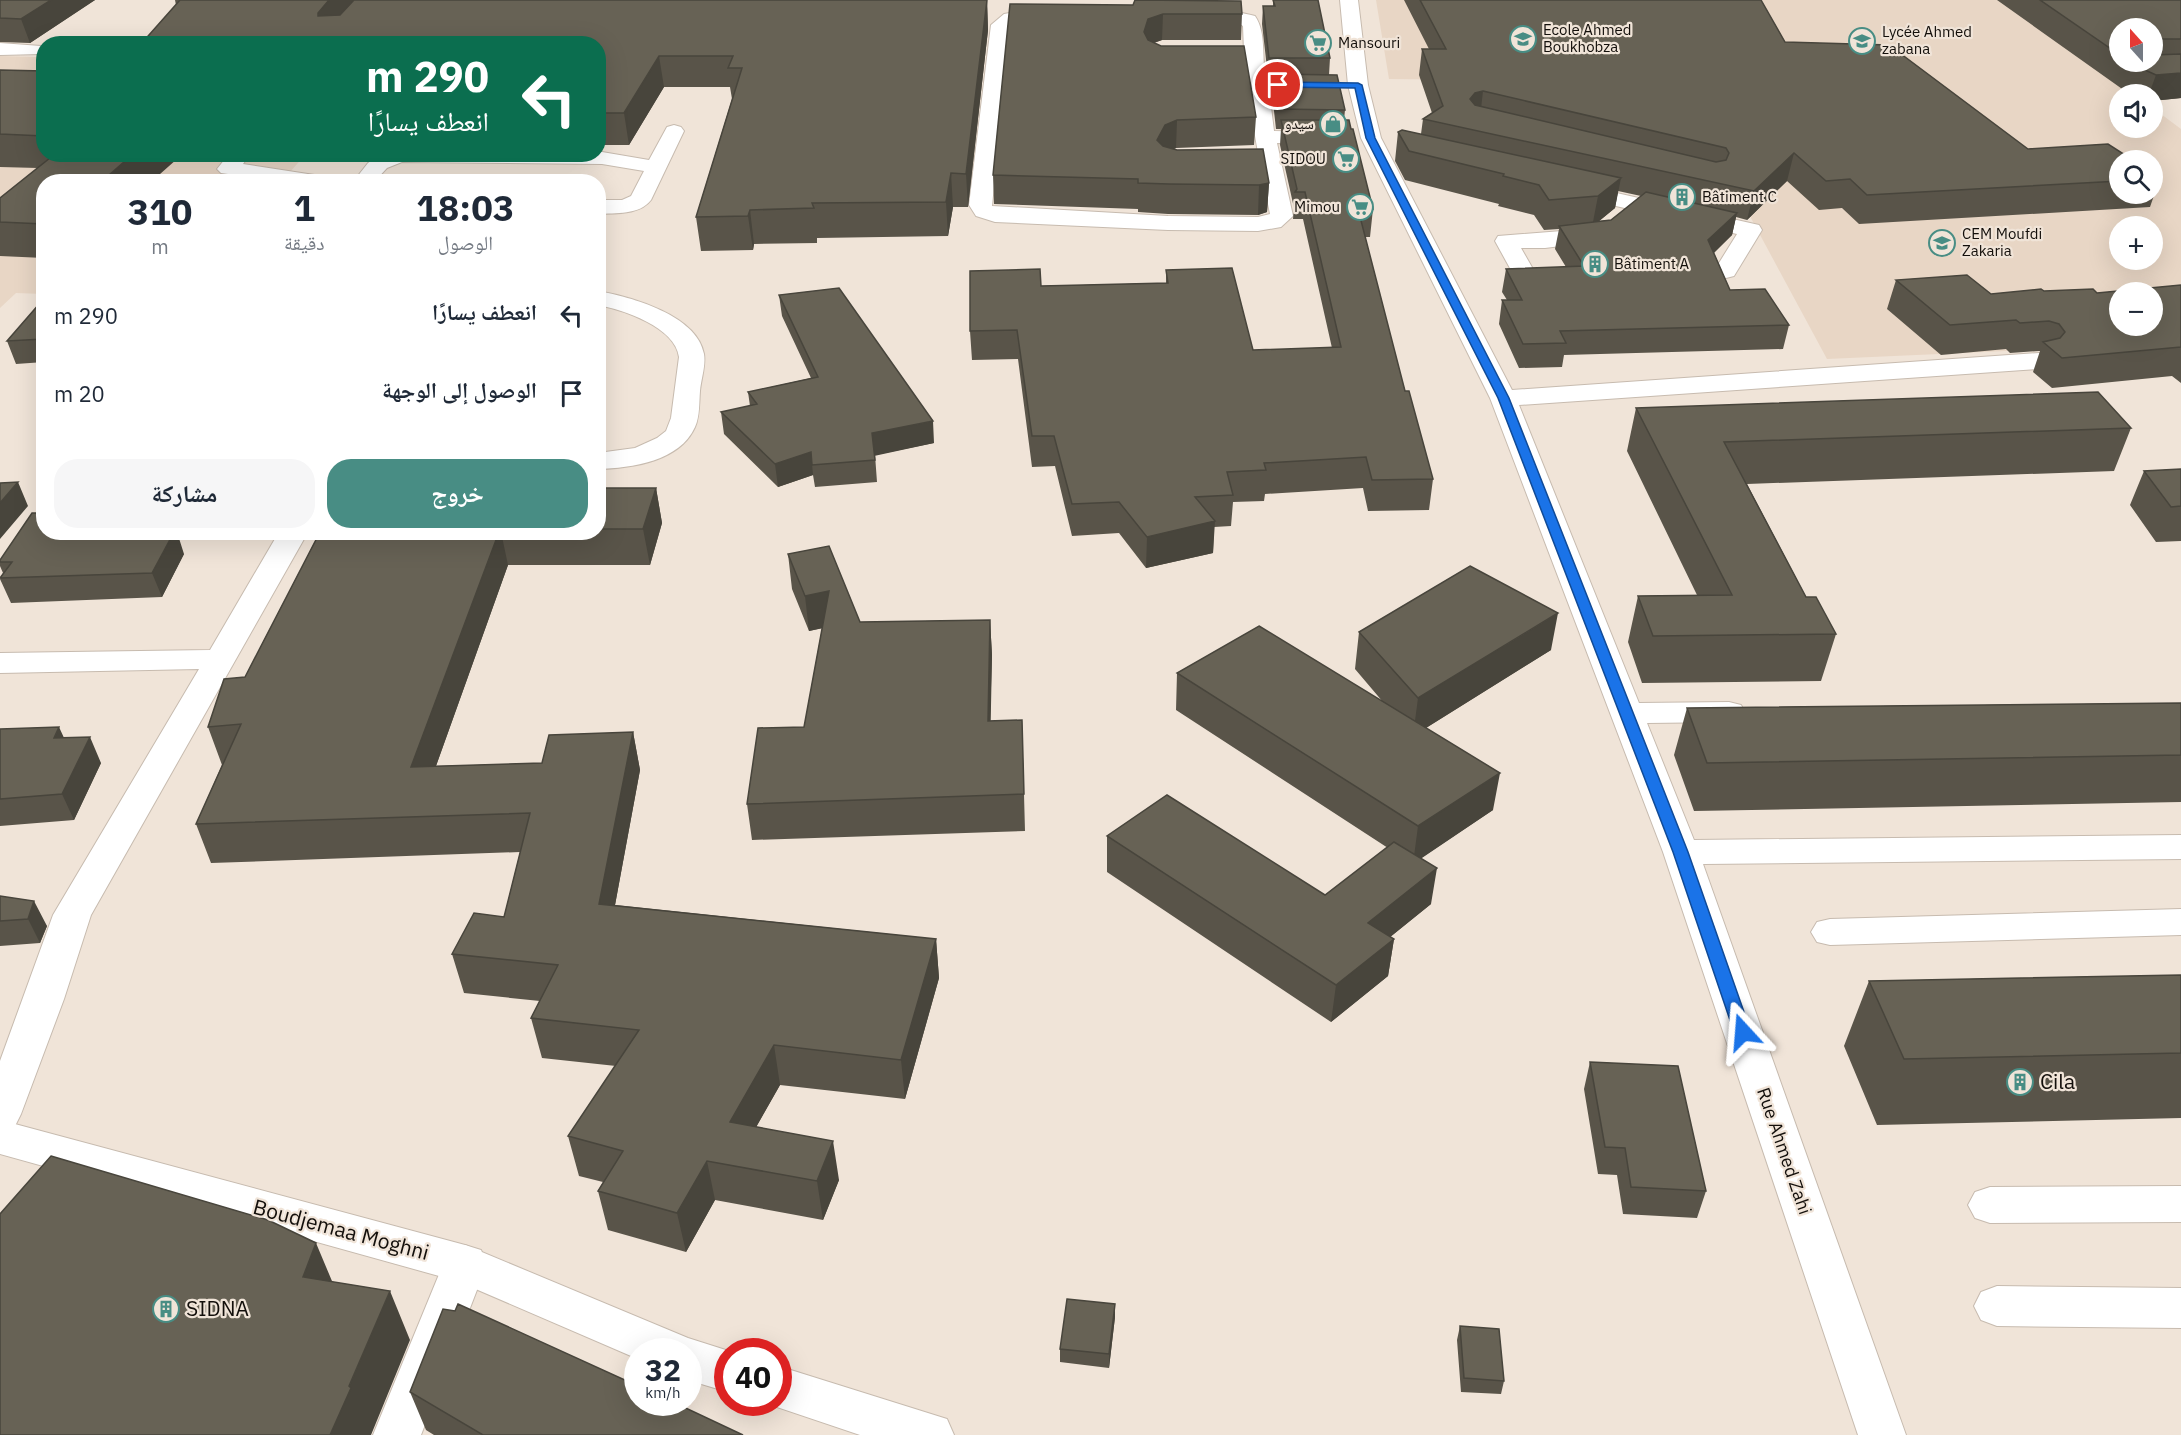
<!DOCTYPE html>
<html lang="ar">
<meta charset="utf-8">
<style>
:root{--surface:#fff;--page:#f6f6f7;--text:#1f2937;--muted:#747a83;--accent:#488d84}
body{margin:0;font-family:"IBM Plex Sans","Noto Naskh Arabic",sans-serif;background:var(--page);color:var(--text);direction:rtl;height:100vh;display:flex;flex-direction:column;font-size:22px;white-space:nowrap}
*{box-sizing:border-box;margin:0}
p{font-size:20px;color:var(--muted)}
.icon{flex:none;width:33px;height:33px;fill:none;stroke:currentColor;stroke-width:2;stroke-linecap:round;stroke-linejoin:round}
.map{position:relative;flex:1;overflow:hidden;direction:ltr}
.side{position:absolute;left:36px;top:174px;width:570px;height:366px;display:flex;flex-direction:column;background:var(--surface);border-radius:24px;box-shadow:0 6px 24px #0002;direction:rtl}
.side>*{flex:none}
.top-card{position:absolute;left:36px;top:36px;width:570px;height:126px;border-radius:24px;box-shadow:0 6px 24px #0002;direction:rtl;background:#0b6e4f;color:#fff;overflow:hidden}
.needle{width:39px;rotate:339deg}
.buttons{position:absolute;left:2109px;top:18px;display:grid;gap:12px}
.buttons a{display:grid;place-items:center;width:54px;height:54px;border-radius:50%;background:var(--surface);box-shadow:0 6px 24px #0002;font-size:30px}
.speed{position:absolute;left:624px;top:1338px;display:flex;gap:12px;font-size:30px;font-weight:700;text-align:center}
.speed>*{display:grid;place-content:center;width:78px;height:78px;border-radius:50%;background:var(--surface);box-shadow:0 6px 24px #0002;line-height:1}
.speed small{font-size:15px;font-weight:400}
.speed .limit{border:9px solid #d22;background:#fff;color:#111}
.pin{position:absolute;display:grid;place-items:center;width:51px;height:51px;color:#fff;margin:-26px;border:3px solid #fff;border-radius:50%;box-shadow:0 2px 6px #0007}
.me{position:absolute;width:66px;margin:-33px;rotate:341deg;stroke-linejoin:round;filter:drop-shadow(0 0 4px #0008)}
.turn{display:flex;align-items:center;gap:21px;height:126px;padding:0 18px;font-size:27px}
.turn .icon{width:78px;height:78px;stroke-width:2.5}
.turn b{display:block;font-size:42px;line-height:51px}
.eta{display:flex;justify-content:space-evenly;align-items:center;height:102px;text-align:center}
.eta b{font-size:36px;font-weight:700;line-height:42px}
.cta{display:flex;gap:12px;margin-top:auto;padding:12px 18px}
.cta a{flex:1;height:69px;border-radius:24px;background:var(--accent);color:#fff;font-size:24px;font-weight:700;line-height:69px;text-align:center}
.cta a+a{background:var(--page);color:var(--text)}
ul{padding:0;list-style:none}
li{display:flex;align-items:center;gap:18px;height:78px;padding:0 18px}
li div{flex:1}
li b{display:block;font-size:22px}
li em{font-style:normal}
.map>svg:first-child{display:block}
.built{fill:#e8d6c5;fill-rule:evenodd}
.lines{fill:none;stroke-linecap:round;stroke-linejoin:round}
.minor-casing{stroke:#c7bbaf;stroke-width:2}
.major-casing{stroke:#c7bbaf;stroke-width:2}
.minor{fill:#fff;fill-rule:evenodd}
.major{fill:#fff;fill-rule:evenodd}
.wall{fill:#595449;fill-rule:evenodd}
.shaded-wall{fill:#48453c}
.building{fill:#676255;stroke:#48453c;stroke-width:1.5;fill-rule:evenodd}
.route{fill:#1a73e8;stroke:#114b97;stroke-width:1.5}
.labels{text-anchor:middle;stroke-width:4.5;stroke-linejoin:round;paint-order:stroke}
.far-poi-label{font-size:15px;fill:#130f0b;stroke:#f0e4d8;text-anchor:start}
.street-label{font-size:18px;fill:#130f0b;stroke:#f0e4d8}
.near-poi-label{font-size:21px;fill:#130f0b;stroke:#f0e4d8;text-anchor:start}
.near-street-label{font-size:21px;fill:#130f0b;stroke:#f0e4d8}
</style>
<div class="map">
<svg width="2181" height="1435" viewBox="0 0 2181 1435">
<rect width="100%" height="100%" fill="#f0e4d8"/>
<!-- built -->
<path class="built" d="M1376,0H2002L2134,94H2120V128H2152L2153,108L2181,129V362L2049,349L1827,359L1704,131L1682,82L1389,79ZM2120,160H2152V194H2120ZM2120,226H2152V260H2120ZM2120,292H2152V326H2120Z
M43,51L44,154L305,155L282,181L44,182L43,294L16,293L0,308V56L36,57Z"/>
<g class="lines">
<defs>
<path id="minor" d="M1340,0H1358L1368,85L1381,138L1512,390L2039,353L2048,356L2052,361L2048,366L2039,369L1519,405L1639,703L1729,702L1741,705L1745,712L1741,719L1729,722L1647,723L1694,840L2181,835V859L1703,864L1906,1435H1858L1663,852L1490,398L1361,138L1348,85Z
M1033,9L1060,11L1063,15L1060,19C1043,23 1024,15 1009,27L992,206L1168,216L1258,217L1270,214C1258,152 1244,89 1243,26C1232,17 1207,23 1193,20L1190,16L1193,12C1212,7 1236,11 1255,16C1267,33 1261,59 1266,79H1317L1324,81L1327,85L1324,89L1317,91H1269L1274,131L1325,132L1332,134L1335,138L1332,142L1325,144L1277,143L1293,216L1281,227L1258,231L1168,230L995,222L976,216L969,205L991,25L1004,14Z
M0,43L41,46L43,50L41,54L0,55Z
M674,125L681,127L684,131L651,200C640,215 615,213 598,214V200H622L631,196L644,171L602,164L402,162L387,168L374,182H353L368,163L381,154H598V152H602L649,160L667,127Z
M229,154H250L243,164L321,176L329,177L331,182H283L221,173L217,169Z
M1572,183L1759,225L1762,230L1734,276L1726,278L1718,276L1714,271L1737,234L1564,194L1561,189L1564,184Z
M1600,228L1608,230L1611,235L1608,240L1545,248H1521L1537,276L1533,281L1525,283L1517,281L1495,241L1498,236Z
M598,291C631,297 697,315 704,354C706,366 701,379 700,391C699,402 700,416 695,427C680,461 632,468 598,469V453L635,448L657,438L666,431L671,418L679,357C675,327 624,310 598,305Z
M279,532H308L91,915L64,999L21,1114L15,1126L0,1130V1061L53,915L199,669L0,673V653L210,650Z
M2181,909V935L1830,945L1817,942L1811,932L1817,922L1830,919Z
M2181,1186V1222L1990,1223L1975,1218L1968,1205L1975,1192L1990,1187Z
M465,1245L481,1250L487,1264L421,1435H373L449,1250Z
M1997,1286L2181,1288V1328L1997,1326L1981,1320L1974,1306L1981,1292Z"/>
<path id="major" d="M0,1120L465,1245L688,1338L732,1352H728V1392L688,1380V1352H638V1359L457,1281L0,1154Z
M778,1366L947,1419L954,1435H860L762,1402H778Z"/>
</defs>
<!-- minor casing -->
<use href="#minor" class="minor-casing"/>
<!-- major casing -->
<use href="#major" class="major-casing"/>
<!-- minor -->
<use href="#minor" class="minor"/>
<!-- major -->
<use href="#major" class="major"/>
</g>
<!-- wall -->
<path class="wall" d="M0,0H95L30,43L0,42Z
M175,0H987L988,30L968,207H953L948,236L817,238V243L754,244L753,250L701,251L696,217L732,99L730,87H664L629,145H598V44L176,5Z
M1273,0L1330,58L1329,75L1345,110L1344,120L1373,209L1370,237H1365L1405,391L1433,479L1429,510L1368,511L1363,488L1265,494L1264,501L1233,502L1231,526L1214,527L1213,553L1146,568L1119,533L1072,536L1055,466L1032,467L1018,359L972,360L970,331L1041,286L1166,283V270L1253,350L1332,348L1303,219H1293L1294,208L1280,145L1281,129H1276L1272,93L1273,77H1268L1262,24L1263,6H1273Z
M1404,0H1761L1785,42L2028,149L2120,160V194H2152V173L2160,178L2150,207L1859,224L1842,208L1819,210L1787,181L1747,220L1736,217L1732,235L1714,253L1730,290L1789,325L1783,349L1564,355L1562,367L1519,368L1499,324L1502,300H1507L1502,292L1506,269L1566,267L1555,249L1559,229L1544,230L1534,215L1498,206L1499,204L1405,180L1395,161L1398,132L1421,134L1423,119L1432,113L1419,75L1422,49H1429ZM1618,191L1641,196L1611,220L1599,221L1615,208Z
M1997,0H2181V98L2152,101V94H2132L2125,91ZM2120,28H2152V62H2120Z
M1010,4L1242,14L1241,40H1162L1154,43L1256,117L1254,145L1176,148L1174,149L1269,183L1267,212L1258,215L1168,214L1138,212V209L994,204L993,175Z
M0,70L44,71V154H226L222,159H177L44,182V258L0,256V198L38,168L0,167Z
M248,154H297L293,159H249Z
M1896,280L1991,294L2044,291L2097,293L2181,285V383L2172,376L2052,388L2033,372L2040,351H2039L2010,353L2006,349L1941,355L1887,309Z
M779,295L934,443L875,455L877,482L815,487L813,475L778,487L724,434L721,412L750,406L748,392L811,378L782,316Z
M44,303V362L16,364L7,341Z
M1636,408L2131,428L2114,471L1747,484L1806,597L1836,634L1821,681L1642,683L1628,642L1638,596L1697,595L1627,451Z
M2181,469V541L2156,542L2130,505L2144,471Z
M598,488H656L662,523L650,565H508L436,766L542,763L633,732L640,770L615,905L936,939L939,978L905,1099L780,1085L756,1127L839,1180L823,1220L715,1200L686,1252L608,1230L598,1191L603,1182L579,1176L568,1136L616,1066L542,1058L531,1018L540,1001L464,993L452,954L504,917L520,852L211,863L196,824L222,765L208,727L245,677L320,532H598Z
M184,554L162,597L11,603L0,579L3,573L0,566V560Z
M788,554L860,622L990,620L992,655L990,721L1022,720L1025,831L752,840L747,804L804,727L822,628L809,631L792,589Z
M1359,632L1551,650L1426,728L1493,810L1421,858L1431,904L1390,937L1394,939L1388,976L1331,1022L1107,872V836L1325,895L1388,848L1176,710L1177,673L1383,702L1355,669Z
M2181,703V802L1694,811L1674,755L1687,708Z
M0,729L101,763L74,820L0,826Z
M0,896L47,926L40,943L0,946Z
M2181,975V1118L1877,1125L1844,1046L1869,981Z
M1590,1062L1706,1191L1697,1218L1623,1214L1617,1175L1598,1174L1584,1089Z
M1115,1317L1109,1368L1060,1362V1349Z
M1460,1326L1504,1381L1501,1394L1461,1392L1457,1340Z
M410,1392L743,1435H434L426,1430Z"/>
<!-- shaded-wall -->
<path class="shaded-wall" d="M51,0H95L30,43L21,19Z
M329,0H361L325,44L318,13Z
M987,0L988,30L968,207L966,174Z
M1163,14L1162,40L1147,45L1144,32L1148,19Z
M659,56L664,87L629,145L624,113Z
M2181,73V98L2152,101V94H2149L2156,75Z
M1483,91L1480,118L1470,99L1475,93Z
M1177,120L1176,148L1164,153L1157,140L1165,125Z
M1794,153L1787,181L1747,220L1754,191Z
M133,154H176L177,159L151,182H101Z
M221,154H226L222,159Z
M291,154H297L293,159Z
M951,173L953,207L948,236L946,202Z
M1621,178L1615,208L1592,227L1598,196Z
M1269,183L1267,212L1258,215L1259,185Z
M750,210L754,244L753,250L748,216Z
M1737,213L1732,235L1703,263L1708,240Z
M933,421L934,443L874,456L872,433Z
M811,452L813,475L778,487L775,464Z
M18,482L28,506L0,539V503Z
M656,488L662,523L650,565L643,529Z
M1215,521L1213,553L1146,568L1147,537Z
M174,532H177L184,554L162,597L152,573Z
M499,532H501L508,565L422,805L411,767Z
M829,591L833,626L809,631L805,596Z
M1558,613L1551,650L1413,736L1418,698Z
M990,620L992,655L990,757L988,721Z
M59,727L71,753L54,738Z
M633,732L640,770L608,943L599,904Z
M90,737L101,763L74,820L62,794Z
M1500,773L1493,810L1413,864L1418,826Z
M1437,868L1431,904L1363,959L1368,923Z
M34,901L47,926L40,943L28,919Z
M936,939L939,978L905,1099L901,1060Z
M1394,939L1388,976L1331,1022L1336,985Z
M774,1045L780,1085L737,1161L730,1122Z
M833,1141L839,1180L823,1220L817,1181Z
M707,1161L715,1200L686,1252L677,1213Z
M316,1243L337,1293L303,1277Z
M390,1291L410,1340L371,1435H330L349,1386Z
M1115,1304V1317L1109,1368V1354Z"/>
<!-- building -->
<path class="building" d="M0,0H51L21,19L0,18Z
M180,0H329L318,13V16L340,15L354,0H987L966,174L951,173L946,202L812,203L814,208L750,210L748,216L696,217L742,68H728L733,56H659L624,113H598V44H141Z
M1135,0L1241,1L1242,14H1163L1148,19L1144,32L1148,40L1161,46H1244L1256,117L1177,120L1165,125L1157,140L1163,146L1177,150L1263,149L1269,183L1259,185L1169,184L1138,183V179L993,175L1010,4L1133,5Z
M1273,0H1318L1330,58H1269L1263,6H1275Z
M1420,0H1761L1785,42L1889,45L2028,149L2108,144L2133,160H2120V181L1867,195L1850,179L1826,181L1794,153L1754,191L1423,119L1443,106L1422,49H1446ZM1483,91L1726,148L1729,153L1726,160L1716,162L1475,105L1470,99L1475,93Z
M2040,0H2181V39H2152V28H2120V55Z
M2181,54V73L2156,75L2134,65L2129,62H2152V55Z
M0,70L44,71V136L0,134Z
M1273,74L1337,75L1345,110L1277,109Z
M1281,120H1349L1351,129H1353L1373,209H1358L1405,391H1409L1433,479L1372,480L1366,457L1264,463L1266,470L1227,472L1233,495L1195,497L1215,521L1147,537L1119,502L1072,504L1054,436H1032L1017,330L970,331V271L1040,269L1041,286L1168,283L1166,270L1232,268L1253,350L1341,347L1305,192H1295L1297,189Z
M1402,130L1621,178L1598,196L1549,200L1539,185L1503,176L1504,174L1409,151L1398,132Z
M55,154H133L101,182H44V224L0,222V198Z
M2152,173L2160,178L2152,179Z
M1646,192L1737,213L1708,240L1730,290L1765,289L1789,325L1560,331L1566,343L1523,344L1502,300H1522L1506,269L1584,266L1559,226L1611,220Z
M1967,275L1991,294L2041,289L2044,291L2093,289L2097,293L2181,285V347L2062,358L2043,342L2060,338L2065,332L2059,324L2049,321L2020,323L2016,320L1950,325L1896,280ZM2120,292H2152V326H2120Z
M839,288L933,421L872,433L875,460L812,465L811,452L775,464L721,412L757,404L748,392L818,377L779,295Z
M40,303H44V339L7,341Z
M2098,392L2131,428L1724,442L1806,597H1816L1836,634L1653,636L1638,596L1732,595L1636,408Z
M2181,469V506L2171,507L2144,471Z
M18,482L0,503V483Z
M598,488H656L643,529H598Z
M32,513H44V532H174L152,573L0,578L12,562H0V560Z
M320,532H499L411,767L542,763L549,735L633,732L599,904L936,939L901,1060L774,1045L730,1122L833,1141L817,1181L707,1161L677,1213L598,1191L623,1151L568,1136L639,1030L531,1018L558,965L452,954L474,913L504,917L530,813L196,824L241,724L208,727L224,679L245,677Z
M829,546L860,622L990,620L988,721L1022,720L1024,794L747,804L758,728L804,727L829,591L805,596L788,554Z
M1470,566L1558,613L1418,698L1359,632Z
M1259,626L1500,773L1418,826L1177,673Z
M2181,703V755L1707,763L1687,708Z
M59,727L54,738L90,737L62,794L0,799V729Z
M1167,795L1325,895L1394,842L1437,868L1368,923L1394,939L1336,985L1107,836Z
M0,896L34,901L28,919L0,921Z
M2181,975V1053L1904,1059L1869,981Z
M1590,1062L1678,1066L1706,1191L1631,1187L1625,1148L1605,1147Z
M51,1156L268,1220L316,1243L303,1277L390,1291L349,1386L351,1388L330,1435H0V1214Z
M1067,1299L1115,1304L1109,1354L1060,1349Z
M458,1304L638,1386V1402H673L743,1435H483L410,1392L443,1309L455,1311Z
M1460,1326L1499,1329L1504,1381L1464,1378Z"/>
<!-- route -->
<path class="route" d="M1278,82L1358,83L1362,85L1375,138L1509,398L1688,852L1751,1032L1748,1036L1743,1038L1737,1036L1734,1032L1673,852L1498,398L1366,138L1355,88L1275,87L1274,85Z"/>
<!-- icons -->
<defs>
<symbol id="school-ring" viewBox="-11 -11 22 22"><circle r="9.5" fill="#f0e4d8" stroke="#488d84" stroke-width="1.5"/><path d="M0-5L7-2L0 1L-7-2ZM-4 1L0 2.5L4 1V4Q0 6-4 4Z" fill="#488d84"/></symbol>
<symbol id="supermarket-ring" viewBox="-11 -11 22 22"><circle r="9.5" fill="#f0e4d8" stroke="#488d84" stroke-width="1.5"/><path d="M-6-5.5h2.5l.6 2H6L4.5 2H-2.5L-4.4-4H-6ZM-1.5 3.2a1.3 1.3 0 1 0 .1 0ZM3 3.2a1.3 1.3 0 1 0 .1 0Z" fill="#488d84"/></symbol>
<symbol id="shop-ring" viewBox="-11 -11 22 22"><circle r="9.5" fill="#f0e4d8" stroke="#488d84" stroke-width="1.5"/><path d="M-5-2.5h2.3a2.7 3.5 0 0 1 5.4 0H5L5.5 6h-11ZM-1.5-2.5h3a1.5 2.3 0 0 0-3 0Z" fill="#488d84"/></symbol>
<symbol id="building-ring" viewBox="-11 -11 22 22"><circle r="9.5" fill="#f0e4d8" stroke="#488d84" stroke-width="1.5"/><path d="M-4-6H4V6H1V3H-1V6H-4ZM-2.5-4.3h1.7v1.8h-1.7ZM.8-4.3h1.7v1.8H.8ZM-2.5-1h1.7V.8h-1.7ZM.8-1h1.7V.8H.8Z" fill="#488d84"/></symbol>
</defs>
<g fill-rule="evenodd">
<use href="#school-ring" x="1508" y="24" width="30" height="30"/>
<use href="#school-ring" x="1847" y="26" width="30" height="30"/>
<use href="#supermarket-ring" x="1303" y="28" width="30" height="30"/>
<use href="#shop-ring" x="1318" y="109" width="30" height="30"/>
<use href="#supermarket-ring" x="1331" y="144" width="30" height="30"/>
<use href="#building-ring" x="1667" y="182" width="30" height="30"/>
<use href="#supermarket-ring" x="1345" y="192" width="30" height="30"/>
<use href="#school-ring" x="1927" y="228" width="30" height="30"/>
<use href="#building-ring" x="1580" y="249" width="30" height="30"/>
<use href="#building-ring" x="2005" y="1067" width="30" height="30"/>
<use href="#building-ring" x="151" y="1294" width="30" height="30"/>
</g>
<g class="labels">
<!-- far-poi labels -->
<g class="far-poi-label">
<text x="1543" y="35">Ecole Ahmed<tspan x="1543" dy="17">Boukhobza</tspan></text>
<text x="1882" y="37">Lycée Ahmed<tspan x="1882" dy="17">zabana</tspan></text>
<text x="1338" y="48">Mansouri</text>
<text x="1314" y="129" text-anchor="end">سيدو</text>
<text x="1326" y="164" text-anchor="end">SIDOU</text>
<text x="1702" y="202">Bâtiment C</text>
<text x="1340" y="212" text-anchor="end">Mimou</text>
<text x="1962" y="239">CEM Moufdi<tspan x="1962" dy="17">Zakaria</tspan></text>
<text x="1614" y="269">Bâtiment A</text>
</g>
<!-- street labels -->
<g class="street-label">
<text transform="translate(1784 1151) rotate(71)" y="6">Rue Ahmed Zahi</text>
</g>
<!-- near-poi labels -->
<g class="near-poi-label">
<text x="2040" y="1089">Cila</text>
<text x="186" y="1316">SIDNA</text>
</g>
<!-- near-street labels -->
<g class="near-street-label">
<text transform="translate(341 1230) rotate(15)" y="7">Boudjemaa Moghni</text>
</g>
</g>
</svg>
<div class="buttons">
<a><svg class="needle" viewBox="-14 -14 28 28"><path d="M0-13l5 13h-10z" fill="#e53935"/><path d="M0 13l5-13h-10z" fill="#747a83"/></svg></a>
<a><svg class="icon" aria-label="sound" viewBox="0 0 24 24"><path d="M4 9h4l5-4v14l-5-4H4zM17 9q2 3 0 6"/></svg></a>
<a><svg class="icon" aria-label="search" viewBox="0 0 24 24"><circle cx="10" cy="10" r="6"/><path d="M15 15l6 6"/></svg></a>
<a>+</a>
<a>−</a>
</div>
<div class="speed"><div>32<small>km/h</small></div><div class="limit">40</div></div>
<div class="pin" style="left:1278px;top:85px;background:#d93025"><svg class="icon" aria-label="arrive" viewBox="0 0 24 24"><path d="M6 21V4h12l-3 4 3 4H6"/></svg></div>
<svg class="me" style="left:1743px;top:1032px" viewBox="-20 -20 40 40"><path d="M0-17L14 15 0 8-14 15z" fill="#1a73e8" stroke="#fff" stroke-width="4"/></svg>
<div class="top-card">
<div class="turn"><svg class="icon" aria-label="left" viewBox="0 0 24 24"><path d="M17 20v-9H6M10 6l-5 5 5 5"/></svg><div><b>290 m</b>انعطف يسارًا</div></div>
</div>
<section class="side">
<div class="eta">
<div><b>18:03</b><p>الوصول</p></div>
<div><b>1</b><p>دقيقة</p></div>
<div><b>310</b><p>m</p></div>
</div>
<ul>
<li><svg class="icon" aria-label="left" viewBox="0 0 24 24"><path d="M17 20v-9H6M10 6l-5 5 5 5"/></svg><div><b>انعطف يسارًا</b></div><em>290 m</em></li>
<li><svg class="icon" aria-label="arrive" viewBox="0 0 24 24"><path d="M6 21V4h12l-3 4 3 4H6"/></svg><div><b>الوصول إلى الوجهة</b></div><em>20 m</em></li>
</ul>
<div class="cta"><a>خروج</a><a>مشاركة</a></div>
</section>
</div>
